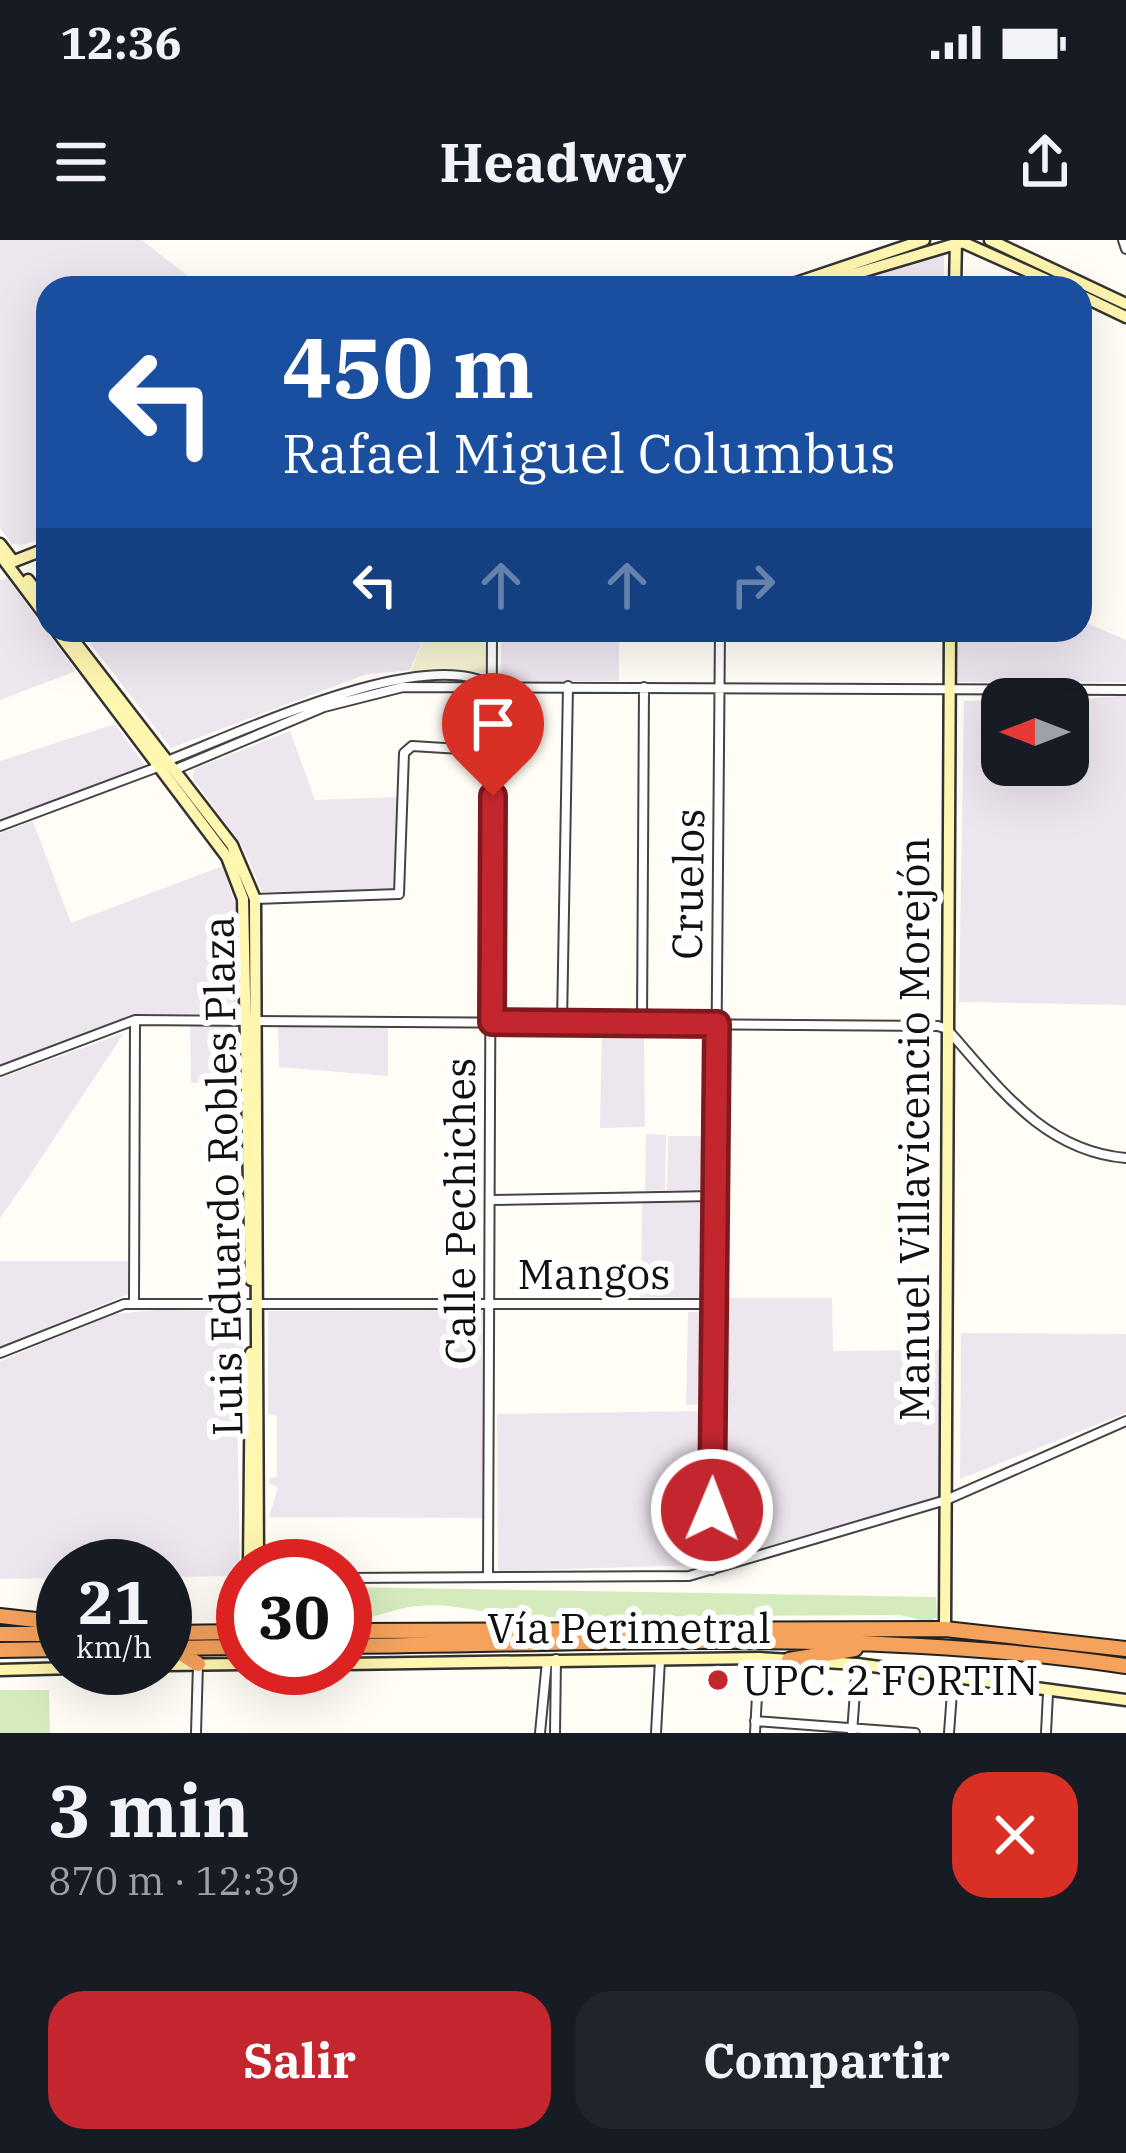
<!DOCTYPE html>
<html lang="es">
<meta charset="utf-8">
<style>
:root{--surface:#171b24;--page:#20242c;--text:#f1f3f6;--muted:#9ea1a6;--accent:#c4262e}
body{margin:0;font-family:"IBM Plex Serif",serif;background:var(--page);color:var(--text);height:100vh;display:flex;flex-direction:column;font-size:45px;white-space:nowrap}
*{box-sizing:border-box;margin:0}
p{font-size:39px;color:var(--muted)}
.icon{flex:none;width:66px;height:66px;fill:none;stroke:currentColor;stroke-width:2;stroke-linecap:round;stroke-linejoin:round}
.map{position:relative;height:1493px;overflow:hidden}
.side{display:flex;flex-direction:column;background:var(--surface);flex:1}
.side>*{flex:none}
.hud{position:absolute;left:36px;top:36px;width:1056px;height:366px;border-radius:36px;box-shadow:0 12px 48px #0002;background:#1a4fa0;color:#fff;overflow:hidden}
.needle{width:78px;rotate:270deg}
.tools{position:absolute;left:981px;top:438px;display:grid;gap:24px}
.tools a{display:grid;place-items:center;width:108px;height:108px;border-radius:24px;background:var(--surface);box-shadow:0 12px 48px #0002;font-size:60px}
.speed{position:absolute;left:36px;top:1299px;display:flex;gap:24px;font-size:60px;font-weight:700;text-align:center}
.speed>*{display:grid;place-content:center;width:156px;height:156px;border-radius:50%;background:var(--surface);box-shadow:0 12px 48px #0002;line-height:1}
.speed small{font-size:30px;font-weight:400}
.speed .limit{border:18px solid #d22;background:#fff;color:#111}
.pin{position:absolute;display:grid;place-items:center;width:102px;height:102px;color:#fff;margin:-123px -51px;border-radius:50% 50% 50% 0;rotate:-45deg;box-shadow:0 0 12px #0007}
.pin .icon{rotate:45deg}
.me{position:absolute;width:132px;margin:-66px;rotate:1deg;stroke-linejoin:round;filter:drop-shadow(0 0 9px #0008)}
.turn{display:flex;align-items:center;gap:42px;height:252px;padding:0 48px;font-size:54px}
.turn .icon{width:156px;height:156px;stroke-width:2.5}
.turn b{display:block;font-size:84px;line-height:102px}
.lanes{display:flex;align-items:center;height:114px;padding:0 48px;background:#0003;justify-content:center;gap:60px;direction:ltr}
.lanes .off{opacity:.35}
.round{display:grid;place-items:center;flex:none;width:126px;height:126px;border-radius:36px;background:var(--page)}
.head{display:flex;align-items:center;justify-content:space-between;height:204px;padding:0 48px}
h1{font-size:72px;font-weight:700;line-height:90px}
.primary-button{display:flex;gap:24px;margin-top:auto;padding:24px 48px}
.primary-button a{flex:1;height:138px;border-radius:36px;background:var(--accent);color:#fff;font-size:48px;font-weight:700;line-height:138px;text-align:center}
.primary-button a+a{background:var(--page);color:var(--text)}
.status{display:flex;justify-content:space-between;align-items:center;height:84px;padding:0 60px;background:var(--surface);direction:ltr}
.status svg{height:33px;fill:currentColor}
header{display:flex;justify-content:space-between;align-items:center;height:156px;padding:0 48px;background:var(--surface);font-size:54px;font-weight:700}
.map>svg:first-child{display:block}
.industrial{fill:#eee6ef}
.farmland{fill:#f6f3d4}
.green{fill:#d5ebbd}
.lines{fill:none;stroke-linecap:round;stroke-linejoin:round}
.street-casing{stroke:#444;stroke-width:12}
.secondary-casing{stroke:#333;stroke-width:15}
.highway-casing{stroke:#222;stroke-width:18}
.street{stroke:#fff;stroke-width:8}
.secondary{stroke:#fff6b0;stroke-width:10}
.highway{stroke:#f5a25d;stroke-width:14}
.route-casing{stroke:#7f191e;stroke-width:30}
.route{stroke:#c4262e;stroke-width:21}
.poi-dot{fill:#c4262e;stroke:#fff;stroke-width:4.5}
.labels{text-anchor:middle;stroke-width:12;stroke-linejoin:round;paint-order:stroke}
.street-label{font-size:42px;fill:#111;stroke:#fff}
.poi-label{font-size:42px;fill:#111;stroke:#fff;text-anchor:start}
</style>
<div class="status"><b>12:36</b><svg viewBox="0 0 49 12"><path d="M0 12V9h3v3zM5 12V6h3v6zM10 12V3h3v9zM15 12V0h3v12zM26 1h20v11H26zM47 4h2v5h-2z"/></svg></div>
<header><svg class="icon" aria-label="menu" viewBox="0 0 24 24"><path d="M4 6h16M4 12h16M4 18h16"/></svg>Headway<svg class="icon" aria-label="share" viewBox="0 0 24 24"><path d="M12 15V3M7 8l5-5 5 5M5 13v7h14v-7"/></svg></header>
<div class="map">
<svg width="1126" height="1493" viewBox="0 0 1126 1493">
<rect width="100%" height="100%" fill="#fffdf5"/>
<!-- industrial -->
<path class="industrial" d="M0,0H142L203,48H48V285L36,289L38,300L21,305L12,304L0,288Z
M944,15V48H840V46Z
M7,338L76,431L0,460V340Z
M1080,380L1126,400V442H955V390H1080Z
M80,390H409L424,397L410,430L367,434L171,508Z
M501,390H619V441L501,442Z
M1121,456H1126V765L959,762L964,461L1002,460V525H1068V460Z
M115,484L146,527L0,579V521Z
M290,491L315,560L398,557V644L392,650L262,652L243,607L193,539L194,529Z
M33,581L71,683L223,626L240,680L241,765L232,774H137L0,825V593Z
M190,783L234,784L235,843H191Z
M278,786L388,787V836L279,827Z
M644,789L645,887L600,888L602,790Z
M124,793L28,938L0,978V838Z
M646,894L666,895L665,950L645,951Z
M668,896H713V951L667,950Z
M642,963H713L712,1058L641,1057Z
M0,1021H131V1053L0,1107Z
M727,1058H832L833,1111L940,1110L939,1256L726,1319L725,1300L734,1295L725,1280Z
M157,1070L243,1071V1157L237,1160L240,1328L232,1336L165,1337V1326H63V1338L0,1339V1121L114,1074Z
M485,1070L484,1278L269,1277L278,1247L270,1244L269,1238L277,1237V1176L268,1174V1071Z
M688,1072H709V1164L686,1165Z
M961,1093L1126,1094V1173L960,1239Z
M704,1171L701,1325L498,1331L497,1174Z"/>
<!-- farmland -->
<path class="farmland" d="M410,390H486V432L410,433L425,397Z"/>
<!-- green -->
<path class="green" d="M345,1347L936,1357L937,1377L928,1382L900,1375L512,1377C477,1371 447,1361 409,1367C387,1371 369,1380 345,1381Z
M49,1450L50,1493H0V1450Z"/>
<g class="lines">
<defs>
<path id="street" d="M1123,0L1126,9
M167,521C237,494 422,405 491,445
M174,530L324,467L403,447L1126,450
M0,586L158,527
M255,659L399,654L404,513L412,506L493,511
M562,783L568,446
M642,783L644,447
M0,831L135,780L938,786L947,789C998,846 1043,911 1126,918
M490,960L715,956
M134,1064L135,780
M0,1113L124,1064H714
M712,1330L720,390
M488,1337L492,390
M345,1338L689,1336L946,1260L1126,1181
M755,1481L915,1493
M196,1493L198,1424
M540,1493L547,1421
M555,1493L556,1419
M656,1493L660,1420
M755,1493L759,1418
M852,1493L857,1424
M949,1493L953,1439
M1046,1493L1048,1453"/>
<path id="secondary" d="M990,0L1126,64
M781,48L924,0
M807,48L962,2L1065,48
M955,48L956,0
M1080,55L1126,77
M0,304L13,321
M0,315L48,379
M12,322L48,308
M28,340L48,366
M56,390L227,617L243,659L251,1040
M66,390L232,605L255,659L258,1326
M249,1326L251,1113
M945,1389L950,390
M345,1424L759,1418L857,1424L1126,1460
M165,1425L243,1424
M0,1430L74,1428"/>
<path id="highway" d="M0,1376L63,1383
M345,1391L945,1389L1126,1409
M165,1393L243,1392
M0,1394H63
M345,1406C605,1404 868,1388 1126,1426
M165,1408L243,1407
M173,1408L198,1424
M0,1410L63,1409
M789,1420L855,1409"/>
</defs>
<!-- street casing -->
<use href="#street" class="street-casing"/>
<!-- secondary casing -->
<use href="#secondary" class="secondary-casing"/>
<!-- highway casing -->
<use href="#highway" class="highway-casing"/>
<!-- street -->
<use href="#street" class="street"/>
<!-- secondary -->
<use href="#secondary" class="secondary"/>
<!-- highway -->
<use href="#highway" class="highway"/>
</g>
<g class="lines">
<defs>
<path id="route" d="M493,556L492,782L717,784L712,1270"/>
</defs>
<!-- route casing -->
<use href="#route" class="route-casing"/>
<!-- route -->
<use href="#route" class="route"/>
</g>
<!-- markers -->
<circle class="poi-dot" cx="718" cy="1440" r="12"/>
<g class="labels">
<!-- street labels -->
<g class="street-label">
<text transform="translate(688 644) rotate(-89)" y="15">Cruelos</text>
<text transform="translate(914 889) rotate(-90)" y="15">Manuel Villavicencio Morejón</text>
<text transform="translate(223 936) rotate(-91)" y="15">Luis Eduardo Robles Plaza</text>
<text transform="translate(460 971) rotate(-90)" y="15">Calle Pechiches</text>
<text x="594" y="1049">Mangos</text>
<text x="629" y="1403">Vía Perimetral</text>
</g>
<!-- poi labels -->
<g class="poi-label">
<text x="742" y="1455">UPC. 2 FORTIN</text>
</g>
</g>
</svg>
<div class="tools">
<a><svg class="needle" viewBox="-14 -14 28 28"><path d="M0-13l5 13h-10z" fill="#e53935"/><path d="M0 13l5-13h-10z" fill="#9ea1a6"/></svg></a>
</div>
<div class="speed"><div>21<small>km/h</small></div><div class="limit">30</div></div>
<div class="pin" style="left:493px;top:556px;background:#d93025"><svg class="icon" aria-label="arrive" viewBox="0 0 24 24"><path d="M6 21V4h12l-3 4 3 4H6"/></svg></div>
<svg class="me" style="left:712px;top:1270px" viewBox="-20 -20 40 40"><circle r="17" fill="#c4262e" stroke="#fff" stroke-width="3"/><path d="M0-11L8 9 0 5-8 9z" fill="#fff"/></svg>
<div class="hud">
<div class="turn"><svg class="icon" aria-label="left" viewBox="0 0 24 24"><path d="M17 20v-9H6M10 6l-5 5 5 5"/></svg><div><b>450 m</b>Rafael Miguel Columbus</div></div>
<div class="lanes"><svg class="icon" aria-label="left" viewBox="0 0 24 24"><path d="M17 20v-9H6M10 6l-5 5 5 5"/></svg><svg class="icon off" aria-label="ahead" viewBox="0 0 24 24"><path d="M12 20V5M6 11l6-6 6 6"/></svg><svg class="icon off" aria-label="ahead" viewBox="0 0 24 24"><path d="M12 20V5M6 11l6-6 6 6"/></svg><svg class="icon off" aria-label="right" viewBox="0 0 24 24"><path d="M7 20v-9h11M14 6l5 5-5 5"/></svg></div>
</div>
</div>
<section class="side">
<div class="head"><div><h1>3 min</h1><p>870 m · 12:39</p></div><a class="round" style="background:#d93025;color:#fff"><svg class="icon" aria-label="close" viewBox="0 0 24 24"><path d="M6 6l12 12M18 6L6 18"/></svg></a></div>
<div class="primary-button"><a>Salir</a><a>Compartir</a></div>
</section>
